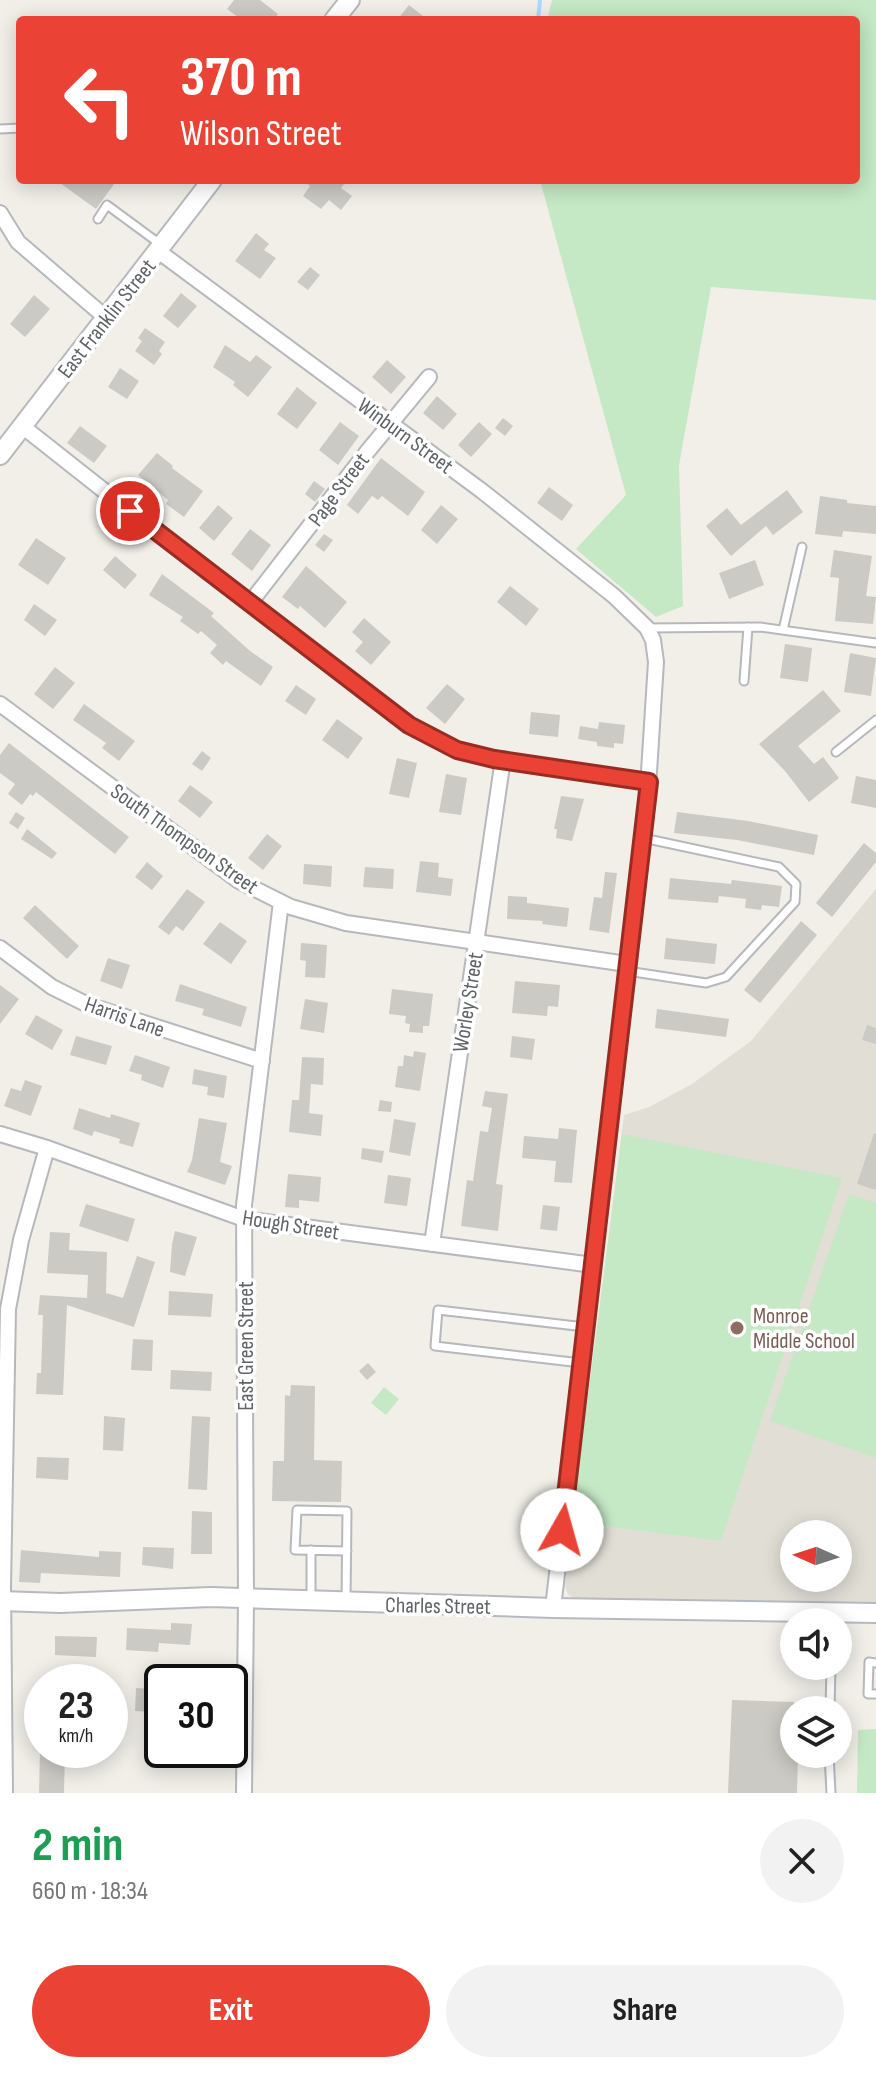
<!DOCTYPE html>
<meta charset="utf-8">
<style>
:root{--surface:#fff;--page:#f2f2f2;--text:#222;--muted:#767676;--accent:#ea4335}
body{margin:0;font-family:"Sofia Sans Condensed",sans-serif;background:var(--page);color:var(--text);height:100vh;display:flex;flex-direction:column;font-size:30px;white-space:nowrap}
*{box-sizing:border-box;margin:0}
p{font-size:26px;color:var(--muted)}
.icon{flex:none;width:44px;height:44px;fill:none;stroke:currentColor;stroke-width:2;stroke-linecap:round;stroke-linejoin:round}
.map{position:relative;height:1793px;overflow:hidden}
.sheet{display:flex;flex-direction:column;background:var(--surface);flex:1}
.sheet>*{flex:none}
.hud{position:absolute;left:16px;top:16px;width:844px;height:168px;border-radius:8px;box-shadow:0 4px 20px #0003;background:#ea4335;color:#fff;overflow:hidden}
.needle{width:52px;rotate:273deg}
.controls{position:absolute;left:780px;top:1520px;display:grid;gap:16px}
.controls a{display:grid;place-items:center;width:72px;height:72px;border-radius:50%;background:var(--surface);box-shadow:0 4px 20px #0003;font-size:40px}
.speed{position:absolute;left:24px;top:1664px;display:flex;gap:16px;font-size:40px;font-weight:700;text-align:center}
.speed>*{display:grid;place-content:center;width:104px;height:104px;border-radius:50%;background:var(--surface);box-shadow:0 4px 20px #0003;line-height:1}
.speed small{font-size:20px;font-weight:400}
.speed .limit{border:4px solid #111;border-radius:12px;background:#fff;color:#111}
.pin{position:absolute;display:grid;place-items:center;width:68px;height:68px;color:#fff;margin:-34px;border:4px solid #fff;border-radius:50%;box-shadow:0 2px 8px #0007}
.me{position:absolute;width:88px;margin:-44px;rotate:7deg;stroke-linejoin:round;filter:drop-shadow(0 0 6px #0008)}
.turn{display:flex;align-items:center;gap:28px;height:168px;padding:0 32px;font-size:36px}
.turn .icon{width:104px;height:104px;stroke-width:2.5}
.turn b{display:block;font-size:56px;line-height:68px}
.round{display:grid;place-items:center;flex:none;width:84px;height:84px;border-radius:42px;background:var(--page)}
.head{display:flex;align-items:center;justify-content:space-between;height:136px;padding:0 32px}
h1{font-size:48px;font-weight:700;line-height:60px;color:#1e9e55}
.action{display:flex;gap:16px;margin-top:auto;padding:16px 32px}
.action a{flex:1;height:92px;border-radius:48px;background:var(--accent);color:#fff;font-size:32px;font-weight:700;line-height:92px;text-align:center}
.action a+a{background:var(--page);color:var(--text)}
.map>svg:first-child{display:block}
.education{fill:#e1ded6;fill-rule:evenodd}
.green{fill:#c5e8c5}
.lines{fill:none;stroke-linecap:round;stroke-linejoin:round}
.stream{stroke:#aadaff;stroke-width:4}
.building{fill:#cccac5}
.lane-casing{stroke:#b5b8bc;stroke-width:11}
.street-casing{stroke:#b5b8bc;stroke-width:18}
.secondary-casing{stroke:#b6babf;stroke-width:22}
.lane{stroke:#fff;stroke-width:7}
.street{stroke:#fff;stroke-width:14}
.secondary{stroke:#fff;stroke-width:18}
.route-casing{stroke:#982c22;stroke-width:20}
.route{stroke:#ea4335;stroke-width:14}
.education-dot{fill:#8d6e63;stroke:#fff;stroke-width:3}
.labels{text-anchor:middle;stroke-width:7;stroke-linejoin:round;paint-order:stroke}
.street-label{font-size:22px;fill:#5f6368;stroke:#fff}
.education-label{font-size:22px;fill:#785e54;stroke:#fff;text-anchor:start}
</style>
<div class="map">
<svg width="876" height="1793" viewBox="0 0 876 1793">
<rect width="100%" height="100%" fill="#f1efe8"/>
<!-- education -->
<path class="education" d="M876,889V1605L576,1600L568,1594L565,1587L566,1571L624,1115L649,1107L692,1084L751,1041ZM794,1534H838V1578H794Z"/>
<!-- green -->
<path class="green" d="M552,0H876V300L711,287L679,465L683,606L656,617L576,549L626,495L540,180H856V20H547Z
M622,1134L842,1178L721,1541L572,1522Z
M849,1194L876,1203V1458L770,1421Z
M384,1387L399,1399L386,1415L371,1403Z
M876,1729V1793H857L858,1730Z"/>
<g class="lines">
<!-- stream -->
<path class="stream" d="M538,20L540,0"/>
</g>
<!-- building -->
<path class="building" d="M234,0H260L278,14L274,20H242L227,9Z
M409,5L428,20H397Z
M56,180H117L96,209Z
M303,180H347L341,188L352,196L341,210L329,200L321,209L303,196L310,186Z
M256,233L269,244L264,250L276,258L260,279L235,261Z
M310,267L320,275L308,290L297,282Z
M181,293L197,306L178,328L163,316Z
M34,295L50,309L25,337L10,324Z
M145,328L165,342L159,351L162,354L154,365L135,351L142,341L138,338Z
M225,345L250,362L256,355L272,367L248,397L233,385L235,382L213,367Z
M387,360L406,377L391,394L372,377Z
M120,368L139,381L127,399L108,387Z
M297,387L317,403L297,429L277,414Z
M437,396L457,414L443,430L423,413Z
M503,418L513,426L505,436L495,428Z
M340,422L359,436L338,465L319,450Z
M479,422L492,434L471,457L458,445Z
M80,426L107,446L94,463L67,443Z
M157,453L173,466L172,468L203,491L184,517L166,504L168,500L138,475Z
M381,458L425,492L408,516L382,496L378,500L372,496L358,514L347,505Z
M314,481L325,489L315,502L305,494Z
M549,487L573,505L562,521L537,503Z
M787,490L803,512L773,535L766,526L731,556L706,526L727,508L741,525Z
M820,496L847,500V503L876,506V534L843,531L842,537L815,534Z
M218,505L233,518L214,541L199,528Z
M441,505L458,519L437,544L421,530Z
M250,529L271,545L252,571L231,554Z
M324,534L333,540L324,552L315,545Z
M36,538L66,558L48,585L18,565Z
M834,550L872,556L866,596L876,597L873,624L835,621L839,578L830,577Z
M115,556L137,575L125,589L103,570Z
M755,560L764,585L729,599L719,573Z
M306,566L347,602L325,628L300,606L298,609L282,597Z
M162,574L214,613L211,616L250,651L273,667L261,686L226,661L223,665L210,653L217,645L201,631L198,634L180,621L183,617L149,595Z
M510,586L539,609L526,626L497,602Z
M34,604L57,620L45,636L24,620Z
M364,618L391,642L371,665L355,651L363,642L352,632Z
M785,644L812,648L808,682L780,678Z
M850,653L876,658L871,696L844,692Z
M55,667L75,683L53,709L34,694Z
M447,684L465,699L445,724L426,708Z
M296,685L316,699L306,715L285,701Z
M823,690L841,711L798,746L814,764L823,757L839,778L809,802L785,771L759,744Z
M84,704L135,741L119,761L102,748L106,743L73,720Z
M531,712L560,715L558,737L529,734Z
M337,719L363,738L348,759L322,740Z
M599,722L625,725L623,744L614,743V748L597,746V742L578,739L580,726L598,729Z
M9,743L129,837L115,854L36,792L33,796L30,794L22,805L8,794L15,784L0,773V755Z
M202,751L211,758L202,771L192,764Z
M397,758L417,763L409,798L389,794Z
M446,774L467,778L461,815L439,812Z
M856,776L876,780V808L851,803Z
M190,785L213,802L200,818L178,801Z
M561,796L584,799L572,841L556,838L557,829H554Z
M16,812L25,818L18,829L9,823Z
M677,812L748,821L818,835L814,855L737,840L674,833Z
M27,829L57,853L52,859L21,839Z
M267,834L282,846L263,870L248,858Z
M864,843L876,853V862L832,917L816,903Z
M420,861L439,863L438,877L453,879L451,896L416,892Z
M147,862L163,876L152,890L135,877Z
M304,864L332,866L331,887L303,884Z
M365,867L394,869L393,889L363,887Z
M605,872L617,873L609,933L589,930L594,897L602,898Z
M670,878L731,884L732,880L782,886L779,907L762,905L761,910L745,908L746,899L719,896L718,903L668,899Z
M187,889L205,902L183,931L176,926L169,935L158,927Z
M508,896L527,897V903L569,908L567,927L542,924L543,921L507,919Z
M35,905L79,946L67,959L23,918Z
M801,921L817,935L760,1003L744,990Z
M220,922L247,941L231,964L203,944Z
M666,938L717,944L715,964L664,959Z
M301,943L327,945L325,978L305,977L306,961L300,960Z
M108,958L130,965L122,989L100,981Z
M515,981L560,985L558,1007L548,1006L547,1016L512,1013Z
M180,984L247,1007L241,1027L202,1015L204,1009L175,1001Z
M0,985L19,999L0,1024Z
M392,989L433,994L429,1026H423V1033L409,1032L410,1024L405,1023L406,1016L389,1014Z
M305,999L328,1003L324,1033L300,1029Z
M657,1009L729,1019L726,1037L655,1028Z
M36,1015L63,1030L52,1050L25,1034Z
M867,1025L876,1028V1044L862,1040Z
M76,1036L112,1046L106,1065L70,1055Z
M512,1036L535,1039L532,1060L510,1057Z
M414,1051L426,1053L420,1091L395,1087L398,1066H403L404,1055L413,1057Z
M135,1055L170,1067L163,1088L141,1080L142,1075L129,1071Z
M302,1057L324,1058L323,1085L311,1084L309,1113L323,1115L321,1136L289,1132L292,1100H299Z
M194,1069L227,1076L224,1098L207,1095L208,1087L192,1084Z
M25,1080L42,1086L31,1116L4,1106L11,1088L21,1091Z
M485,1091L508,1094L496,1184L503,1185L498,1231L461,1226L467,1180L473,1181L480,1131L488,1132L492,1108L482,1106Z
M380,1100L392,1102L391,1112L378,1111Z
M79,1108L110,1118L111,1114L140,1123L133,1147L119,1143L120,1139L94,1131L92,1136L73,1129Z
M199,1118L227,1123L220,1162L232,1166L225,1185L187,1172L192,1160Z
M394,1119L416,1123L410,1156L389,1152Z
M559,1128L577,1130L572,1183L554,1182L556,1161L522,1158L524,1136L558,1139Z
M874,1133L876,1134V1190L857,1184Z
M362,1148L384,1151L382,1163L361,1159Z
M288,1174L321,1177L319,1202L299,1200V1208L285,1207Z
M388,1175L411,1178L407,1206L384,1203Z
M86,1204L135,1219L128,1242L79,1226Z
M543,1205L560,1207L557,1231L540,1229Z
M175,1231L197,1237L185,1276L170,1272L172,1244Z
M50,1232L70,1233L69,1250L107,1252L106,1293L123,1298L137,1256L155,1262L134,1327L67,1305L63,1395L36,1394L37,1373H41L43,1315H38L40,1295L87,1298L88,1275L47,1273Z
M169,1291L213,1294L211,1317L168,1315Z
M133,1339L153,1340L152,1371L131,1370Z
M368,1363L376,1372L367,1380L359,1371Z
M171,1370L212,1372L211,1391L170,1389Z
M291,1385L315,1386L314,1460L342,1461L341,1502L272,1501L273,1461H284L285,1395L290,1396Z
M104,1416L125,1418L123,1451L103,1450Z
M192,1416L210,1417L207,1490L188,1489Z
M37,1457L69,1458L68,1480L36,1478Z
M192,1511L212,1512V1554H191Z
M143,1547L174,1548L173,1569L142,1565Z
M21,1550L99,1557V1551L121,1552L120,1577L41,1573L40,1583L19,1582Z
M171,1623L192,1624L190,1645L159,1643L158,1652L126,1650L127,1628L171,1630Z
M55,1636L97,1637L96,1657L55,1655Z
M136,1688L154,1689L153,1712L135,1711Z
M732,1700L794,1702V1754H798L797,1793H728Z
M40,1750H65L64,1793H39Z"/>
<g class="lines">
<defs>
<path id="lane" d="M0,129L20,128
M98,219L107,205L160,244
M647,628L760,627L876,643
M783,630L802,547
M744,681L748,627
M836,752L876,720
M627,971L706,983L726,977L795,902L796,884L779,867L643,838
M581,1363L435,1346L438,1310L585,1327
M311,1599V1550
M346,1601L347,1511L297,1510L295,1550L347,1551
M876,1663L869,1662L868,1694H876
M830,1710L831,1666
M829,1754L831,1793"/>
<path id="street" d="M0,213L18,242L105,317
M158,251L482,491L614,596L647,628L653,640L656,662L647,803L553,1608
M22,426L174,546L409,725L457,750L494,759L649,782
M250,603L367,452L429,377
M0,704L239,881L291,907L346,923L627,964
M0,948L52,987L88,1005L262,1061
M0,1134L47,1148L244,1219L593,1265
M432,1244L503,759
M5,1793L3,1588L8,1309L21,1240L47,1148
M244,1793L246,1599L244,1205L281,902"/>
<path id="secondary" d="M334,20L350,0
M0,455L212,180
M0,1601L60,1603L211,1597L553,1608L876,1613"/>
</defs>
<!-- lane casing -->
<use href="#lane" class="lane-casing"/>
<!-- street casing -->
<use href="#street" class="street-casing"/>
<!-- secondary casing -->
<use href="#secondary" class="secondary-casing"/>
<!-- lane -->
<use href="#lane" class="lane"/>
<!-- street -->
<use href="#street" class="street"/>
<!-- secondary -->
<use href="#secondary" class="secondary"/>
</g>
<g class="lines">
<defs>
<path id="route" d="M130,511L409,725L457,750L494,759L649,782L562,1530"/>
</defs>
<!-- route casing -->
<use href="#route" class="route-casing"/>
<!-- route -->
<use href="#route" class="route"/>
</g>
<!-- markers -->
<circle class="education-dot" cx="737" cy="1328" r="8"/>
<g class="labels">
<!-- street labels -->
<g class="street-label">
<text transform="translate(106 318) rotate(-52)" y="8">East Franklin Street</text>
<text transform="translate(406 435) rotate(36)" y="8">Winburn Street</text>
<text transform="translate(338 489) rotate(-53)" y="8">Page Street</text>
<text transform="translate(185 838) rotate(35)" y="8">South Thompson Street</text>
<text transform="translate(467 1002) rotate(-81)" y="8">Worley Street</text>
<text transform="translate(125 1016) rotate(19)" y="8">Harris Lane</text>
<text transform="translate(291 1224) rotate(9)" y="8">Hough Street</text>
<text transform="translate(245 1346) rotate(-90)" y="8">East Green Street</text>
<text transform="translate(438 1605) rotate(1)" y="8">Charles Street</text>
</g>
<!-- education labels -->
<g class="education-label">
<text x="753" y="1323">Monroe<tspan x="753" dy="25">Middle School</tspan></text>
</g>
</g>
</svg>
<div class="controls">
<a><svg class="needle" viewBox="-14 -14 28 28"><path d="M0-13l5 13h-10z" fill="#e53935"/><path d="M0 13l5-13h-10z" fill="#767676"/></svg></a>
<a><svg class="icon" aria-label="sound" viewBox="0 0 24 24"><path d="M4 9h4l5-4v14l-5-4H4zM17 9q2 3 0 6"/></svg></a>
<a><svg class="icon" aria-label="layers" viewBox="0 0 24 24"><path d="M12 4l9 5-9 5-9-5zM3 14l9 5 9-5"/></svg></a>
</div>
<div class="speed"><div>23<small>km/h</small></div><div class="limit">30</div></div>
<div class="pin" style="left:130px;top:511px;background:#d93025"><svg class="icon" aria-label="arrive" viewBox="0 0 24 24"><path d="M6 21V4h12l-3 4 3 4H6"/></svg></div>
<svg class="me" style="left:562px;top:1530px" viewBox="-20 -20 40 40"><circle r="19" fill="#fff"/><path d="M0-13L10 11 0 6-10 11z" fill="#ea4335"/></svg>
<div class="hud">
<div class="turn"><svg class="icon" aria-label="left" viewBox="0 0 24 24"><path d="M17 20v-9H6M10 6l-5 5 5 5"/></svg><div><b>370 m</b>Wilson Street</div></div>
</div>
</div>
<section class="sheet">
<div class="head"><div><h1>2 min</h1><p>660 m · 18:34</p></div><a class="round"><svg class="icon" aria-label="close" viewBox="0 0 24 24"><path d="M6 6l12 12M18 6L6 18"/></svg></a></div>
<div class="action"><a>Exit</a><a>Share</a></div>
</section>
